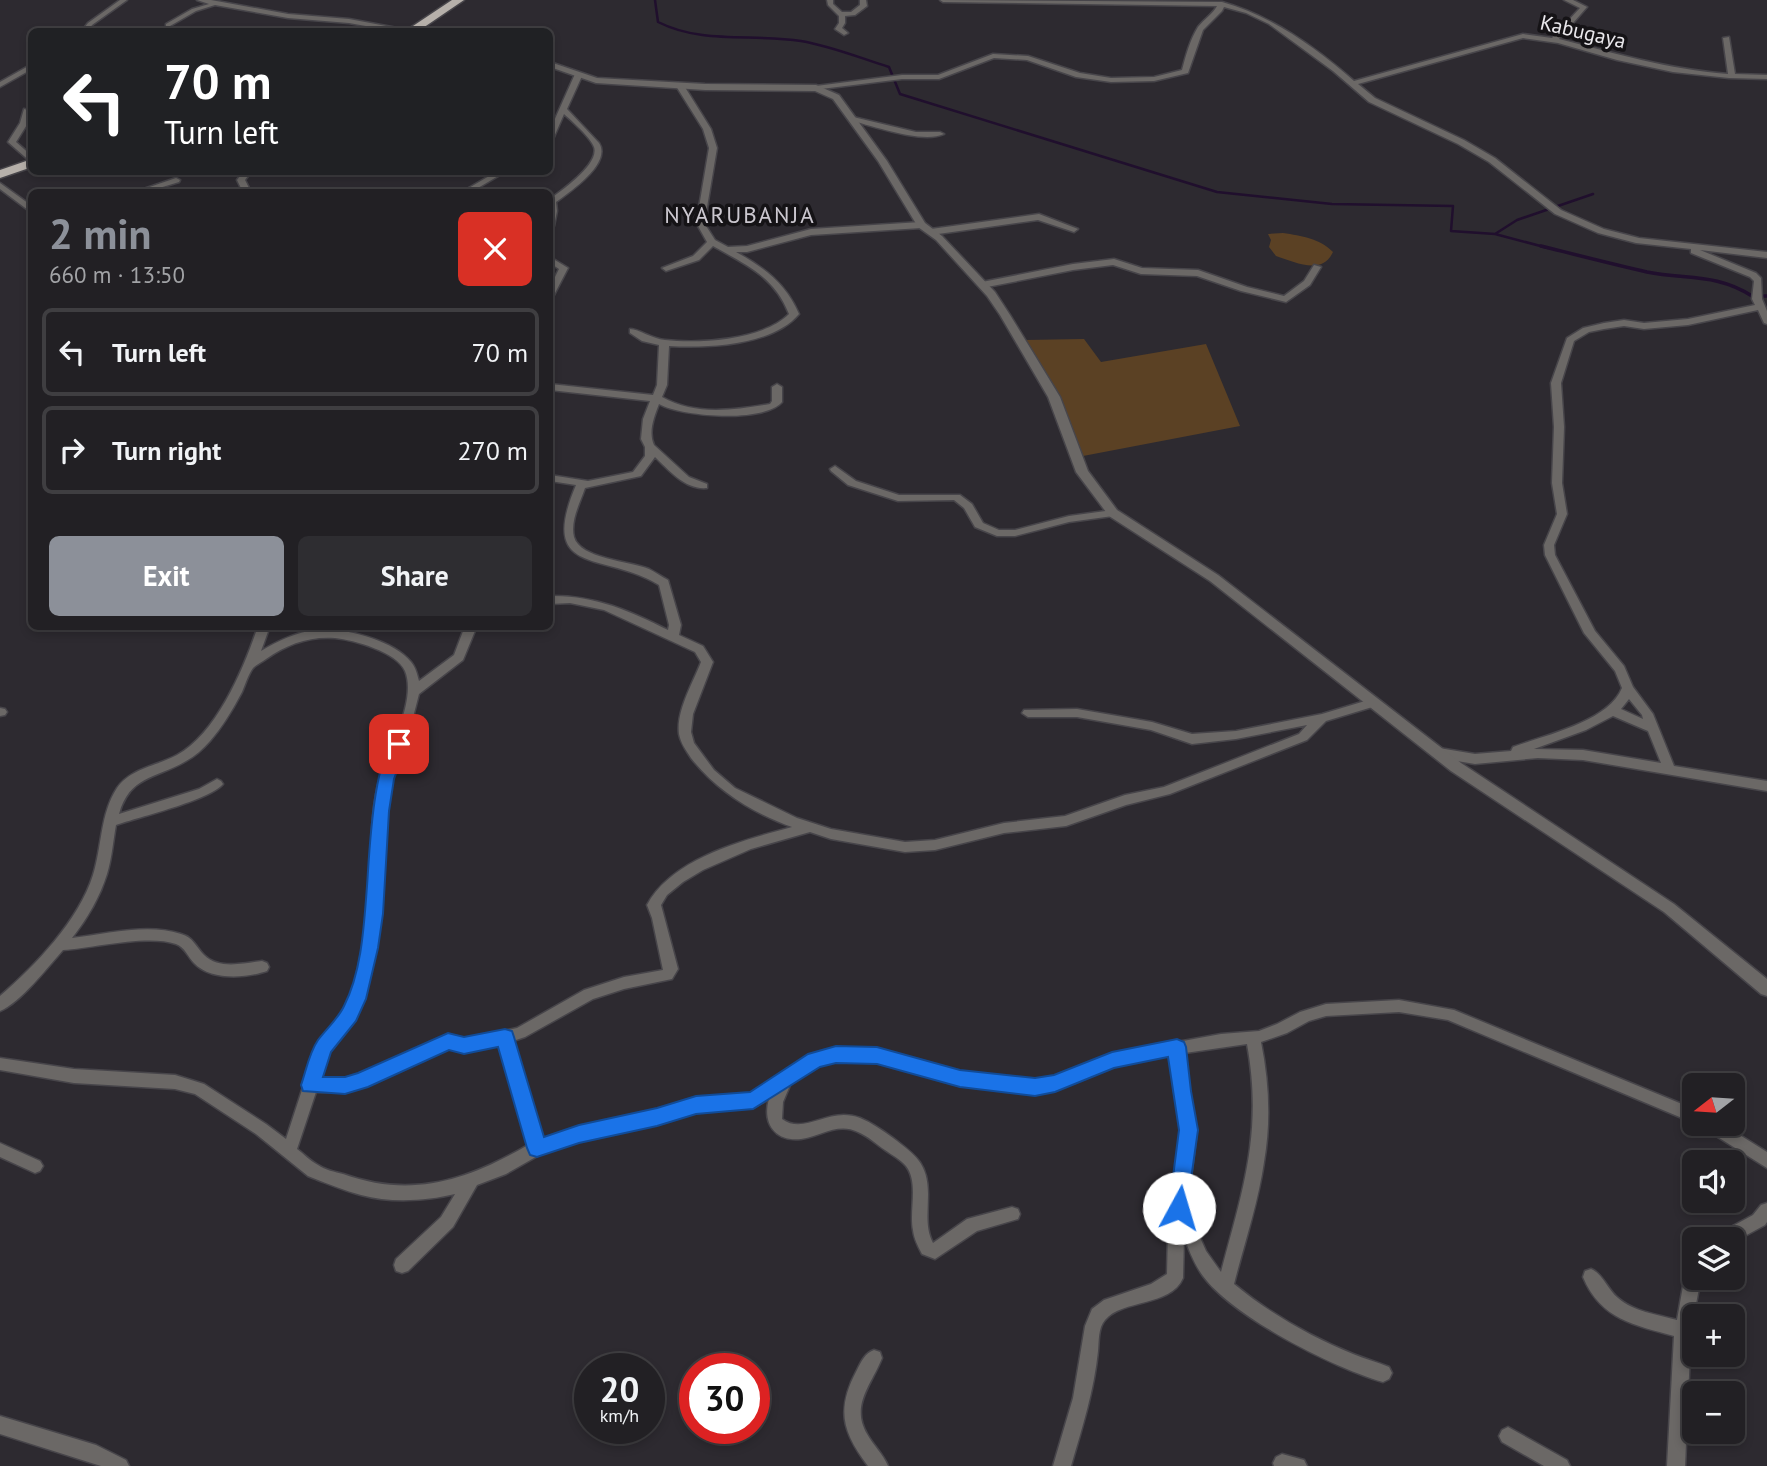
<!DOCTYPE html>
<meta charset="utf-8">
<style>
:root{--surface:#222024;--page:#2e2d31;--text:#f1f3f6;--muted:#a2a3a6;--line:#3f3e41;--accent:#8c9099}
body{margin:0;font-family:"PT Sans",sans-serif;background:var(--page);color:var(--text);height:100vh;display:flex;flex-direction:column;font-size:26px;white-space:nowrap}
*{box-sizing:border-box;margin:0}
p{font-size:23px;color:var(--muted)}
.icon{flex:none;width:38px;height:38px;fill:none;stroke:currentColor;stroke-width:2;stroke-linecap:round;stroke-linejoin:round}
.map{position:relative;flex:1;overflow:hidden}
.panel{position:absolute;left:28px;top:189px;width:525px;height:441px;display:flex;flex-direction:column;background:var(--surface);border-radius:10px;box-shadow:0 4px 10px #0003,0 0 0 2px var(--line)}
.panel>*{flex:none}
.top-card{position:absolute;left:28px;top:28px;width:525px;height:147px;border-radius:10px;box-shadow:0 4px 10px #0003,0 0 0 2px var(--line);background:#202124;color:#fff;overflow:hidden}
.needle{width:46px;rotate:253deg}
.fabs{position:absolute;left:1682px;top:1073px;display:grid;gap:14px}
.fabs a{display:grid;place-items:center;width:63px;height:63px;border-radius:10px;background:var(--surface);box-shadow:0 4px 10px #0003,0 0 0 2px var(--line);font-size:35px}
.speed{position:absolute;left:574px;top:1353px;display:flex;gap:14px;font-size:35px;font-weight:700;text-align:center}
.speed>*{display:grid;place-content:center;width:91px;height:91px;border-radius:50%;background:var(--surface);box-shadow:0 4px 10px #0003,0 0 0 2px var(--line);line-height:1}
.speed small{font-size:18px;font-weight:400}
.speed .limit{border:10px solid #d22;background:#fff;color:#111}
.pin{position:absolute;display:grid;place-items:center;width:60px;height:60px;color:#fff;margin:-30px;border-radius:14px;box-shadow:0 4px 10px #0006}
.me{position:absolute;width:77px;margin:-38px;rotate:6deg;stroke-linejoin:round;filter:drop-shadow(0 0 5px #0008)}
.turn{display:flex;align-items:center;gap:24px;height:147px;padding:0 21px;font-size:32px}
.turn .icon{width:91px;height:91px;stroke-width:2.5}
.turn b{display:block;font-size:49px;line-height:60px}
.round{display:grid;place-items:center;flex:none;width:74px;height:74px;border-radius:10px;background:var(--page)}
.summary{display:flex;align-items:center;justify-content:space-between;height:119px;padding:0 21px}
h1{font-size:42px;font-weight:700;line-height:52px;color:var(--accent)}
.action{display:flex;gap:14px;margin-top:auto;padding:14px 21px}
.action a{flex:1;height:80px;border-radius:10px;background:var(--accent);color:#fff;font-size:28px;font-weight:700;line-height:80px;text-align:center}
.action a+a{background:var(--page);color:var(--text)}
ul{padding:0;list-style:none}
li{display:flex;align-items:center;gap:21px;height:88px;margin:0 14px 10px;padding:0 7px;border:4px solid var(--line);border-radius:10px}
li div{flex:1}
li b{display:block;font-size:26px}
li em{font-style:normal}
.map>svg:first-child{display:block}
.green{fill:#5b4124}
.lines{fill:none;stroke-linecap:round;stroke-linejoin:round}
.stream-far1{stroke:#200f2d;stroke-width:2.5}
.stream{stroke:#200f2d;stroke-width:3.5}
.minor-casing{stroke:#47454a;stroke-width:3}
.tertiary-casing{stroke:#47454a;stroke-width:3}
.trunk-casing{stroke:#47454a;stroke-width:3}
.minor{fill:#6b6866;fill-rule:evenodd}
.tertiary{fill:#6b6866;fill-rule:evenodd}
.trunk{fill:#b6b0aa;fill-rule:evenodd}
.route{fill:#1a73e8;stroke:#114b97;stroke-width:2}
.labels{text-anchor:middle;stroke-width:7;stroke-linejoin:round;paint-order:stroke}
.far-street-label{font-size:21px;fill:#eae8ec;stroke:#151316}
.far-quarter-label{font-size:23px;letter-spacing:2px;fill:#cbc7cf;stroke:#151316}
</style>
<div class="map">
<svg width="1767" height="1466" viewBox="0 0 1767 1466">
<rect width="100%" height="100%" fill="#2d2a30"/>
<!-- green -->
<path class="green" d="M1283,233C1302,236 1319,238 1333,252C1322,276 1295,262 1276,256L1269,247L1271,240L1268,234Z
M1084,339L1101,362L1206,344L1240,426L1083,456L1025,340Z"/>
<g class="lines">
<!-- stream-far1 -->
<path class="stream-far1" d="M655,0L658,22C704,45 752,33 801,41C831,46 860,58 889,67L900,94L1217,192L1332,204L1453,206L1451,231L1495,234L1517,220L1593,194
M1495,234L1548,248"/>
<!-- stream -->
<path class="stream" d="M1541,246C1577,255 1612,264 1647,272C1687,280 1716,273 1752,296
M1764,296H1767"/>
<defs>
<path id="minor" d="M120,0H127L92,25L88,32H81L88,23Z
M197,0H211L288,14L349,19L413,31L399,32L349,23L288,18L215,5L196,11L170,26H166V24L192,9L209,4Z
M827,0H833V4L842,12H851L860,5V0H866L867,6L855,15L845,16V23L842,28L848,33L844,35L835,29L839,23V16L828,5Z
M940,0L1222,2C1272,16 1315,47 1354,81L1523,34L1552,38L1580,8L1564,0H1573L1587,7L1559,39C1617,54 1667,69 1728,74L1723,38L1729,37L1735,74L1767,75V79L1729,78L1673,72L1617,60L1558,43L1523,38L1358,84L1375,98L1464,140L1495,158L1561,210L1604,229L1639,238L1767,252V258L1700,250L1756,273L1761,278L1762,299L1767,311V324L1764,323L1758,310L1688,325L1644,329L1624,326L1604,329L1589,332L1574,341L1561,383L1564,427L1562,483L1567,514L1554,545L1555,555L1595,631L1624,666L1633,687L1653,714L1674,766L1767,781V791L1583,760L1538,758L1475,764L1439,758L1433,753L1439,748L1475,754L1511,751L1513,747C1545,735 1608,722 1622,688L1615,671L1584,633L1545,555L1544,545L1557,514L1552,483L1554,427L1551,383L1567,338L1583,328L1604,323L1624,320L1644,323L1688,319L1755,305L1752,299L1754,281L1750,277L1691,253V249L1636,243L1598,233L1555,214L1489,162L1458,144L1369,102L1333,71L1269,24L1246,13L1224,7L1222,11L1203,30L1188,73L1154,81L1111,82L1076,77L1027,60L994,58L939,79H902L813,90L812,88L816,86L902,75H938L993,54L1028,56L1080,73L1111,78L1154,77L1182,70C1186,55 1190,40 1198,27C1204,19 1213,14 1217,6L943,2ZM1629,699L1642,715L1643,719L1621,709ZM1613,716L1648,731L1661,763L1583,750L1534,749L1586,730Z
M32,64V69L0,87V82Z
M575,74L582,76L567,109L599,143C612,163 571,191 556,202L557,211L554,226L550,229V199C561,191 600,164 594,147C591,138 572,121 564,114L554,137L550,139V130Z
M677,84H683L711,129L717,148L705,219L706,226L715,240L728,247L747,246L811,229L921,222L925,225L921,228L811,235L747,252H736C765,268 786,284 799,314C772,346 708,348 669,346L667,385L662,397C695,416 734,410 770,404L772,401V387L777,384L782,387V402C764,423 682,417 659,404C654,417 648,432 654,445L689,477L707,484V488C685,490 669,470 655,457L641,476L585,488C580,503 570,521 574,537C580,559 630,561 649,569C655,572 662,577 668,580L681,625L679,635L703,646L713,662L693,714L691,732L694,743L714,770L735,788L797,818L831,829L905,842L935,840L1004,823L1065,816L1125,795L1164,787L1299,734L1307,725L1236,739L1192,744L1151,730L1077,717H1028L1022,713L1024,710L1077,709L1152,722L1192,734L1236,731L1322,714L1375,698L1381,702L1379,705L1326,721L1307,740L1170,794L1126,805L1066,826L1004,833L935,850L905,852L831,839L810,832L751,849L703,870L683,882L667,895L661,905L678,969L672,979L624,989L593,999L525,1037L513,1041L542,1139L579,1127L657,1110L696,1098L750,1094L809,1055L836,1048L877,1049L960,1072L1035,1080L1054,1077L1112,1054L1221,1034L1259,1031L1277,1024L1300,1012L1326,1004L1399,1000L1454,1010L1694,1109V1123L1448,1020L1399,1012L1326,1016L1309,1021L1287,1033L1261,1042C1269,1082 1271,1122 1264,1162C1258,1204 1244,1244 1234,1284C1269,1313 1311,1337 1353,1354C1365,1359 1377,1362 1389,1367L1392,1373L1389,1379L1383,1382C1334,1368 1233,1317 1203,1276C1194,1264 1189,1250 1184,1237L1183,1278C1171,1307 1122,1299 1105,1320C1098,1328 1099,1341 1098,1351C1094,1391 1082,1428 1071,1466H1053L1073,1398L1085,1326L1092,1309L1104,1300L1151,1284L1167,1274L1168,1232L1181,1130L1174,1091L1170,1055L1113,1066L1055,1090L1035,1094L960,1086L877,1061L836,1060L818,1065L791,1083L783,1102L782,1119C805,1136 828,1106 860,1118C872,1123 882,1130 893,1138C915,1155 928,1163 928,1194C928,1211 925,1228 933,1243L967,1219L1012,1207L1018,1209L1020,1214L1018,1219L977,1231L935,1259L922,1254C918,1246 914,1239 913,1230C909,1210 919,1183 906,1166C900,1159 892,1155 885,1150C876,1144 868,1136 858,1132C838,1122 821,1136 801,1139C775,1142 762,1123 769,1099L753,1108L696,1112L657,1124L579,1141L541,1154L506,1174L477,1185L453,1227L408,1271L402,1273L396,1271L394,1265L396,1259L441,1217L455,1194C426,1201 390,1203 361,1195C345,1191 329,1184 313,1178L308,1176L256,1134L195,1094L175,1089L74,1083L0,1070V1058L74,1069L175,1075L204,1084L266,1124L286,1139L315,1050C324,1031 344,1018 350,998C362,961 367,921 370,883C372,848 370,811 380,778C389,749 417,700 405,671C397,652 354,640 335,638C310,636 287,644 266,659C262,662 256,665 253,668C248,675 245,685 242,692C233,709 223,726 210,741C203,749 195,756 186,761C156,779 130,775 119,814L199,789L217,779L221,781L223,784C210,800 139,817 116,825C113,841 112,858 107,874C100,897 87,919 72,938C107,934 147,923 181,934C193,937 196,947 204,955C219,970 244,963 262,961L267,963L269,967L267,971C246,978 211,981 194,963C188,957 185,947 176,944C148,934 93,948 63,950C48,967 20,1003 0,1011V996C35,966 79,920 93,875C102,847 100,814 117,788C131,768 157,766 177,755C217,733 244,668 258,626H270L261,651C278,641 296,632 316,630C343,627 393,640 411,662C416,668 417,674 419,681L454,655L465,626H477L463,660L419,694L411,725L391,782L387,815L380,925L364,998L355,1017L331,1047L320,1078H345L359,1075L448,1035L464,1040L517,1028L584,990L624,977L663,970L652,918L647,905C672,858 744,840 792,827C753,813 717,791 691,758C686,750 681,744 679,734C676,711 693,683 701,662L695,652L604,610L570,603L550,604V596C594,595 630,611 668,630L669,625L659,585C604,551 537,578 576,485L550,481V475L588,481L633,472L645,456V447L641,439L643,419L650,401L550,390V384L653,395L657,385L659,345L642,341L630,333V329C639,329 652,339 665,340C700,344 763,340 789,314C774,276 746,265 713,246L699,260L666,271L662,268L693,256L707,242L698,226L697,219L709,148L703,129L676,86ZM1247,1044C1263,1132 1243,1189 1221,1272L1206,1251L1187,1208L1197,1130L1188,1091L1185,1053ZM500,1045L528,1145C468,1180 412,1199 343,1174C335,1172 325,1170 318,1165C310,1161 304,1154 297,1149L316,1092H345L361,1088L449,1048L464,1052Z
M24,109L31,111L28,123L16,142L32,156V163L8,142L20,123Z
M849,116L916,132H940L944,134C923,144 873,126 849,120Z
M243,172H251L245,180L251,192H243L237,180Z
M496,172H505L471,192H462Z
M176,178L180,180L179,182L146,192H135Z
M0,183L32,206V213L0,189Z
M1039,214L1078,229L1074,232L1038,220L931,235L927,232L931,229Z
M550,257L568,268L554,295L550,298V287L559,269L550,263Z
M1114,259L1142,268L1198,270L1247,287L1284,296L1304,281L1314,265L1321,267L1310,285L1286,302L1241,291L1197,276L1141,274L1113,265L1073,270L982,288L978,285L982,282L1073,264Z
M835,466L856,481L899,495H960L972,504L983,523L999,530H1015L1069,516L1113,510L1118,513L1113,516L1069,522L1015,536H997L975,527L964,508L954,500L898,501L848,485L831,471L830,469Z
M0,708L5,709L7,712L5,715L0,716Z
M1702,1124H1722L1767,1152V1168L1705,1129Z
M0,1143L40,1161L43,1166L40,1171L35,1173L0,1157Z
M1767,1203V1222L1765,1225L1732,1243V1239H1716L1718,1234L1753,1215L1761,1205Z
M1694,1261V1278H1701L1691,1330L1685,1466H1667L1674,1336C1635,1325 1601,1320 1583,1277L1585,1271L1591,1269C1603,1274 1608,1290 1618,1298C1634,1312 1656,1314 1677,1320L1686,1269L1688,1263Z
M874,1350L880,1352L882,1358C872,1384 850,1405 867,1434C873,1445 883,1454 888,1466H868C842,1432 836,1409 857,1370C861,1362 865,1353 874,1350Z
M0,1416L96,1445L126,1460L129,1466H101L0,1434Z
M1508,1427L1567,1460L1570,1466H1544L1502,1442L1499,1436L1502,1430Z
M1282,1454L1304,1460L1307,1466H1274L1273,1463L1276,1457Z"/>
<path id="tertiary" d="M550,62L597,78L705,84L816,85L839,95L887,161L925,223L942,236L995,292L1010,315L1060,397L1088,471L1117,510L1218,575L1461,763L1674,904L1767,979V996L1761,994L1664,912L1451,771L1210,581L1109,516L1076,472L1048,397L1000,315L987,296L936,240L918,227L878,161L833,99L815,91L705,90L596,83L550,67Z"/>
<path id="trunk" d="M452,0H464L417,32H404Z
M32,159V167L0,178V170Z"/>
</defs>
<!-- minor casing -->
<use href="#minor" class="minor-casing"/>
<!-- tertiary casing -->
<use href="#tertiary" class="tertiary-casing"/>
<!-- trunk casing -->
<use href="#trunk" class="trunk-casing"/>
<!-- minor -->
<use href="#minor" class="minor"/>
<!-- tertiary -->
<use href="#tertiary" class="tertiary"/>
<!-- trunk -->
<use href="#trunk" class="trunk"/>
</g>
<!-- route -->
<path class="route" d="M399,738L407,744L394,779L389,811L383,914L378,948L366,999L356,1021L331,1052L323,1077H345L358,1073L448,1033L464,1037L505,1029L512,1031L514,1037L544,1137L579,1125L657,1108L696,1096L750,1092L808,1054L836,1046L877,1047L960,1070L1035,1078L1054,1075L1112,1052L1177,1039L1184,1042L1186,1047L1191,1091L1198,1130L1186,1215L1179,1217L1172,1215L1169,1208L1179,1130L1168,1057L1114,1068L1055,1092L1035,1096L960,1087L877,1064L836,1063L820,1067L753,1109L696,1114L657,1126L579,1143L537,1157L530,1155L527,1148L498,1047L464,1054L449,1050L368,1087L345,1094L303,1091L301,1085C306,1071 309,1053 318,1040C326,1029 338,1019 344,1006C362,971 364,924 367,886C369,860 373,746 399,738Z"/>
<g class="labels">
<!-- far-street labels -->
<g class="far-street-label">
<text transform="translate(1583 32) rotate(13)" y="7">Kabugaya</text>
</g>
<!-- far-quarter labels -->
<g class="far-quarter-label">
<text x="740" y="223">NYARUBANJA</text>
</g>
</g>
</svg>
<div class="fabs">
<a><svg class="needle" viewBox="-14 -14 28 28"><path d="M0-13l5 13h-10z" fill="#e53935"/><path d="M0 13l5-13h-10z" fill="#a2a3a6"/></svg></a>
<a><svg class="icon" aria-label="sound" viewBox="0 0 24 24"><path d="M4 9h4l5-4v14l-5-4H4zM17 9q2 3 0 6"/></svg></a>
<a><svg class="icon" aria-label="layers" viewBox="0 0 24 24"><path d="M12 4l9 5-9 5-9-5zM3 14l9 5 9-5"/></svg></a>
<a>+</a>
<a>−</a>
</div>
<div class="speed"><div>20<small>km/h</small></div><div class="limit">30</div></div>
<div class="pin" style="left:399px;top:744px;background:#d93025"><svg class="icon" aria-label="arrive" viewBox="0 0 24 24"><path d="M6 21V4h12l-3 4 3 4H6"/></svg></div>
<svg class="me" style="left:1179px;top:1208px" viewBox="-20 -20 40 40"><circle r="19" fill="#fff"/><path d="M0-13L10 11 0 6-10 11z" fill="#1a73e8"/></svg>
<div class="top-card">
<div class="turn"><svg class="icon" aria-label="left" viewBox="0 0 24 24"><path d="M17 20v-9H6M10 6l-5 5 5 5"/></svg><div><b>70 m</b>Turn left</div></div>
</div>
<section class="panel">
<div class="summary"><div><h1>2 min</h1><p>660 m · 13:50</p></div><a class="round" style="background:#d93025;color:#fff"><svg class="icon" aria-label="close" viewBox="0 0 24 24"><path d="M6 6l12 12M18 6L6 18"/></svg></a></div>
<ul>
<li><svg class="icon" aria-label="left" viewBox="0 0 24 24"><path d="M17 20v-9H6M10 6l-5 5 5 5"/></svg><div><b>Turn left</b></div><em>70 m</em></li>
<li><svg class="icon" aria-label="right" viewBox="0 0 24 24"><path d="M7 20v-9h11M14 6l5 5-5 5"/></svg><div><b>Turn right</b></div><em>270 m</em></li>
</ul>
<div class="action"><a>Exit</a><a>Share</a></div>
</section>
</div>
